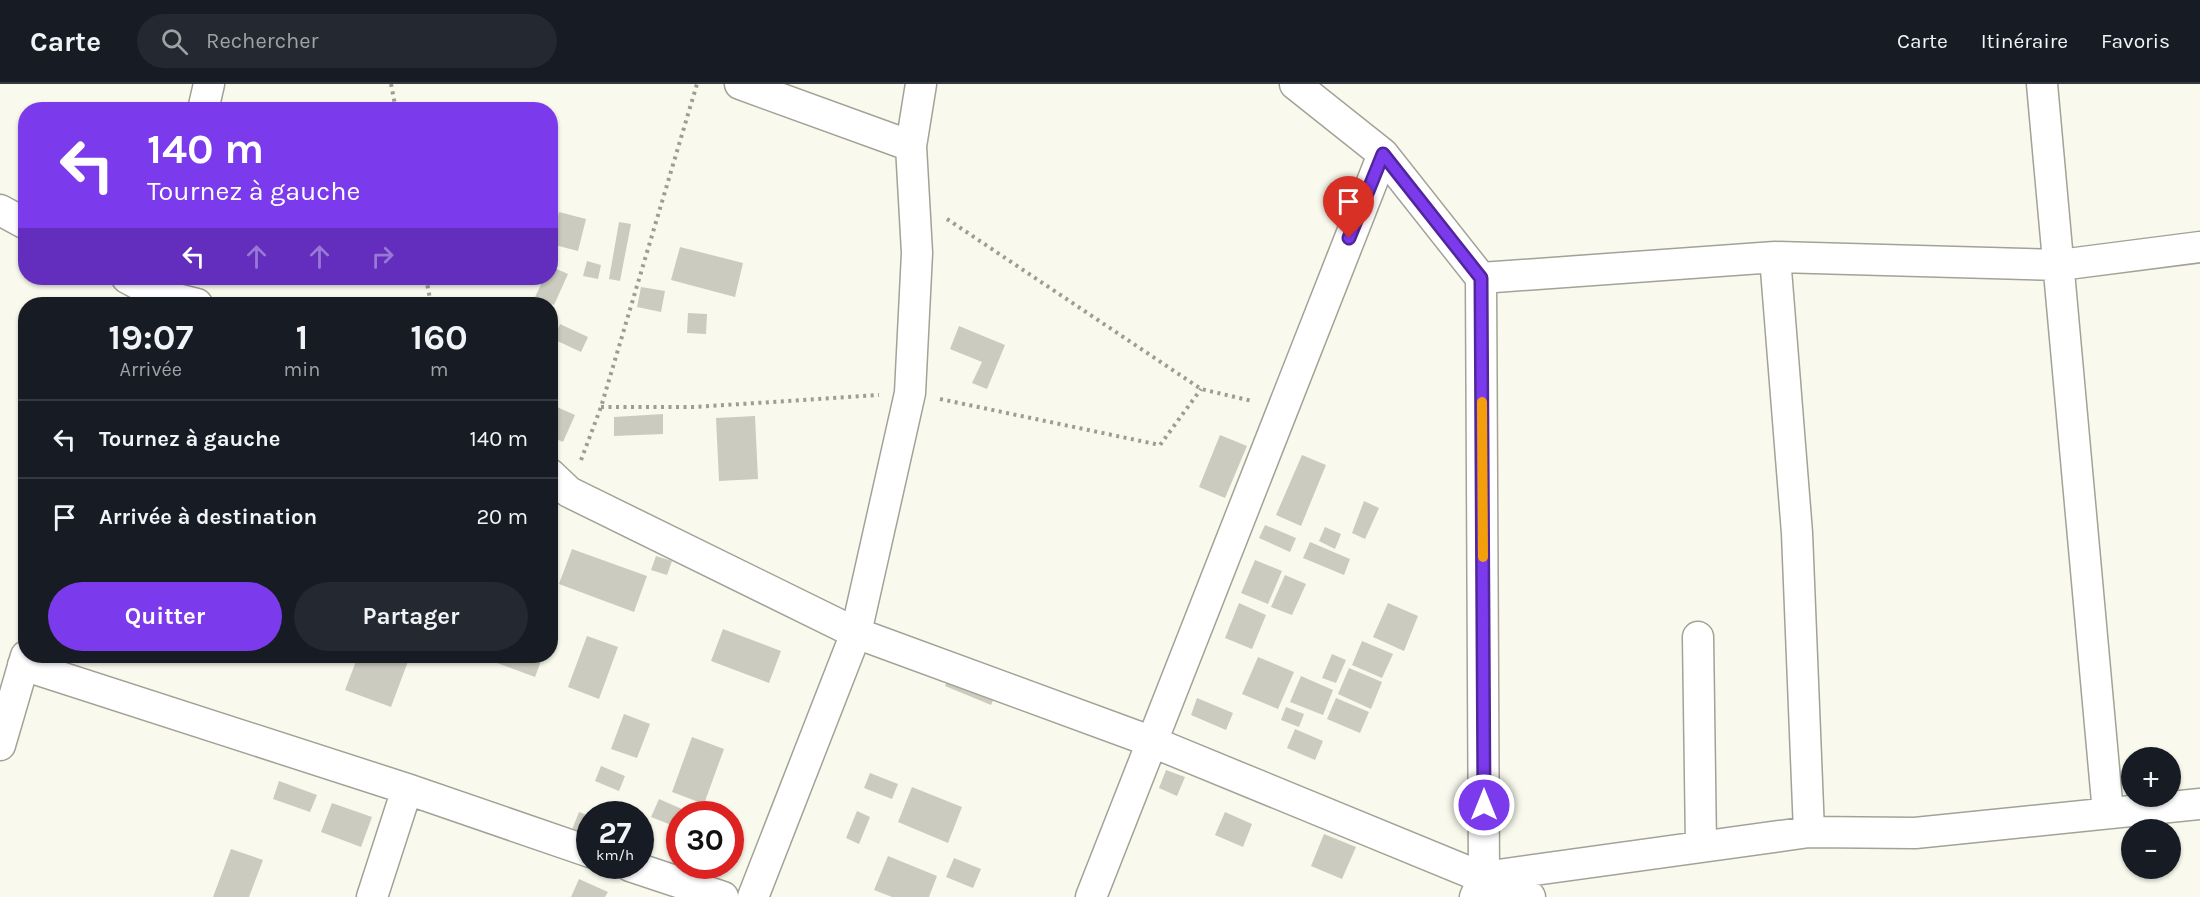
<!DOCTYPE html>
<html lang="fr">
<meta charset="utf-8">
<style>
:root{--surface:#171b24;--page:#242831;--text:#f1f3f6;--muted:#9ea1a6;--line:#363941;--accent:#7c3aed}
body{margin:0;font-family:Karla,sans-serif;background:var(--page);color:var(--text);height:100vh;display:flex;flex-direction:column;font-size:22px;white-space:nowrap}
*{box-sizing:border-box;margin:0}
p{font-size:20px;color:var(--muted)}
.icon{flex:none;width:33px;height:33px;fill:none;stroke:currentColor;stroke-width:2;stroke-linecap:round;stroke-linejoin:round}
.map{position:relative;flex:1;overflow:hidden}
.panel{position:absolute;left:18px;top:213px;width:540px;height:366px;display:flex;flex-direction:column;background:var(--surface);border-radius:24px;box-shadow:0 2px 4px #0004}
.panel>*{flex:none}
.banner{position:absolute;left:18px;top:18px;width:540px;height:183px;border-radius:24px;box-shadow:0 2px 4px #0004;background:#7c3aed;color:#fff;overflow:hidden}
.fabs{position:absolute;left:2121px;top:663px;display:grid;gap:12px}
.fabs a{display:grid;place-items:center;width:60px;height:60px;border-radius:50%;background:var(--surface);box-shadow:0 2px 4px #0004;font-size:30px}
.speed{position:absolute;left:576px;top:717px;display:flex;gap:12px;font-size:30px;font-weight:700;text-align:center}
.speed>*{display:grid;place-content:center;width:78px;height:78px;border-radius:50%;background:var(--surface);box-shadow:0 2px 4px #0004;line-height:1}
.speed small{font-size:15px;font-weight:400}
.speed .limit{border:9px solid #d22;background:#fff;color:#111}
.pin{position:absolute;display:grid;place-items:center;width:51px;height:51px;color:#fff;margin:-62px -26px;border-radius:50% 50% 50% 0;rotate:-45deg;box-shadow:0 0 6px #0007}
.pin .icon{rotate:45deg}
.me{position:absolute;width:66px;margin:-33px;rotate:0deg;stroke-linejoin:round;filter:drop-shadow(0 0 4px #0008)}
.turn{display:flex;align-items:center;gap:21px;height:126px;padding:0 30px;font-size:27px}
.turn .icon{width:78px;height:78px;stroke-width:2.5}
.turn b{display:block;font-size:42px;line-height:51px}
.lanes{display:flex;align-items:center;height:57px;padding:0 30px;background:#0003;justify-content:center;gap:30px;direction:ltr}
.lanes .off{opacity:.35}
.eta{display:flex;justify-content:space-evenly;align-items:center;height:102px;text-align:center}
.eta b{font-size:36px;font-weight:700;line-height:42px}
.button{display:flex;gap:12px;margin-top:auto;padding:12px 30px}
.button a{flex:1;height:69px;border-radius:36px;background:var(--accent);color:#fff;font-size:24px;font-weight:700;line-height:69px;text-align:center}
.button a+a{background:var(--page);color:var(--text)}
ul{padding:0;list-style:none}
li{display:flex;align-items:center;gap:18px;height:78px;padding:0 30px;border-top:2px solid var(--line)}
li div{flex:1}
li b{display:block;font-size:22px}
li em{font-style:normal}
header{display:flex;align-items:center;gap:36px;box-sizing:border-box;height:84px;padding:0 30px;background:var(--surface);border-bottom:2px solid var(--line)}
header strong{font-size:28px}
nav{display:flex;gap:33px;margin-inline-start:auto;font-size:21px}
.search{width:420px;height:54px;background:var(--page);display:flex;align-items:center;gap:15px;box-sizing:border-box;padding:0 21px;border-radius:33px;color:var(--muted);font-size:22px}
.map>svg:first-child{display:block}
.building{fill:#cbccbf}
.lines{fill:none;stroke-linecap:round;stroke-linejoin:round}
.street-casing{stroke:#a2a296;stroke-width:33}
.path{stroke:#9c9d94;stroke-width:4;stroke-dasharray:3 4.5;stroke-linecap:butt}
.street{stroke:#fff;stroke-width:30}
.route-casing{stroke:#51269a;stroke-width:15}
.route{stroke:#7c3aed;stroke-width:10}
.slow{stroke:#f59e0b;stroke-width:10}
</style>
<header>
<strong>Carte</strong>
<div class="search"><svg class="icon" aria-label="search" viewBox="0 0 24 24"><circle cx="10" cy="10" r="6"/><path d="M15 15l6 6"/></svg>Rechercher</div>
<nav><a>Carte</a><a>Itinéraire</a><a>Favoris</a></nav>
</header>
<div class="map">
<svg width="2200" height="813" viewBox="0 0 2200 813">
<rect width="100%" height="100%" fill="#f9faed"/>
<!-- building -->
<path class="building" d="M559,128L586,135L578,167L551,160Z
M619,138L631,140L620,197L609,195Z
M680,163L743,179L735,213L671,196Z
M587,177L601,181L598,195L583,192Z
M550,182L568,190L554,221L535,213L544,194H550Z
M641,203L665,207L661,228L637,223Z
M688,229L707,230L706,250L687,249Z
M560,240L588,253L581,268L553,255Z
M959,242L1005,261L987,305L972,299L982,278L950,265Z
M550,320L575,331L563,358L550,352Z
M663,330V350L614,352V333Z
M755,332L758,395L719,397L716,334Z
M1220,351L1247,362L1225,414L1199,403Z
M1302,371L1326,381L1301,442L1276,431Z
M1364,417L1379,424L1365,455L1352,449Z
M1265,441L1296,454L1290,468L1259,454Z
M1325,443L1341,450L1335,465L1319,457Z
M1310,458L1350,475L1344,491L1303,474Z
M572,465L647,492L634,528L559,500Z
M656,472L672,477L667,491L651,486Z
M1255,476L1282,487L1268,520L1241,509Z
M1285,491L1306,500L1292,531L1271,523Z
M1239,519L1266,531L1252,565L1225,554Z
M1388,519L1418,532L1404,567L1373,553Z
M723,545L781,567L769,599L711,577Z
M587,552L618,563L599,615L568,603Z
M1362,557L1393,570L1382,594L1352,581Z
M1332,570L1346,576L1336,599L1322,594Z
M358,572H410L391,623L345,606Z
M499,572H543L535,593L497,579Z
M1258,573L1294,588L1278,625L1242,610Z
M1349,584L1382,598L1371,625L1338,610Z
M951,588L997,607L991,621L945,602Z
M1301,592L1333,606L1323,631L1290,618Z
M1197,614L1233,629L1226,646L1191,631Z
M1336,614L1369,628L1360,649L1327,635Z
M1286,623L1304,630L1299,643L1281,636Z
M624,630L650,640L637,674L611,665Z
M1295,645L1323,657L1315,676L1287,664Z
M692,653L724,665L704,720L672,708Z
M601,682L625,692L619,707L595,697Z
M1166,686L1185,693L1177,712L1159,704Z
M870,689L898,700L892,715L864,704Z
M279,697L317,711L310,728L273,715Z
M912,703L962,723L948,759L898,738Z
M659,715L682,725L674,742L651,733Z
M332,719L372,733L361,763L321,748Z
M857,727L870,733L859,760L846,754Z
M579,728L590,732V757L571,748Z
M1225,728L1252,740L1243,763L1215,751Z
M1324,750L1356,763L1342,795L1311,782Z
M231,765L263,776L249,813H213Z
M888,772L937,792L929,813H892L874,806Z
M954,774L981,785L973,804L946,793Z
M579,795L608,808L605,813H571Z"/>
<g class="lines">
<defs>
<path id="street" d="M740,0L911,62
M1295,0L1383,70L1481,194L1775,173L2060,181L2200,163
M2042,0L2108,729
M203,26L209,0
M0,126L26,140
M1775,173L1797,449L1809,748
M127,194L157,210L197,220
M550,390L569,408L856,549L1150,657L1530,813
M1698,553L1701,761
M23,581L407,705L590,768
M0,661L26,572
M630,782L723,813
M1484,793L1809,748L1915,749L2200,720
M372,813L407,705
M753,813L856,549L910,309L917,169L911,62L921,0
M1091,813L1383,70
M1475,813L1484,793L1481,194"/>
</defs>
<!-- street casing -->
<use href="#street" class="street-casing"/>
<!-- path -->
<path class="path" d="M391,0L396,26
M947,135L1201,305L1252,317
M426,194L431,220
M940,315L1160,361L1201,305
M601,323H695L879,311
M581,376L601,323L697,0"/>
<!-- street -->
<use href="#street" class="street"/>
</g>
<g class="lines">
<defs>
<path id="route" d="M1349,154L1383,70L1481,194L1484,721"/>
</defs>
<!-- route casing -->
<use href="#route" class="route-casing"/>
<!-- route -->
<use href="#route" class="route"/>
<!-- slow -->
<path class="slow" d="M1482,318L1483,473"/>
</g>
</svg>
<div class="fabs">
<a>+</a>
<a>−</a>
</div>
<div class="speed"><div>27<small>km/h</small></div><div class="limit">30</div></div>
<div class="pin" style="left:1349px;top:154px;background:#d93025"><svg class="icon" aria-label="arrive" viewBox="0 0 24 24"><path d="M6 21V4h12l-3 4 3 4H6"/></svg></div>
<svg class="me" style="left:1484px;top:721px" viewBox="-20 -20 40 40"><circle r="17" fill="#7c3aed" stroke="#fff" stroke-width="3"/><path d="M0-11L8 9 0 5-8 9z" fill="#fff"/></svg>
<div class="banner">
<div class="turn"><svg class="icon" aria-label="left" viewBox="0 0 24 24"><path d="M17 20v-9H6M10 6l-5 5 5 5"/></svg><div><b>140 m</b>Tournez à gauche</div></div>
<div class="lanes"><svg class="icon" aria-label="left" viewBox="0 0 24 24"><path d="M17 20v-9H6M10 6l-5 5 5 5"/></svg><svg class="icon off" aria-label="ahead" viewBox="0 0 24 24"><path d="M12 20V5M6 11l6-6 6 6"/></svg><svg class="icon off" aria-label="ahead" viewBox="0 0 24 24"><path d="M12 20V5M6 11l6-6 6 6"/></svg><svg class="icon off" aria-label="right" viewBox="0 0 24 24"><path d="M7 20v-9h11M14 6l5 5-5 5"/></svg></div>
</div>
<section class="panel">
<div class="eta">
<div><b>19:07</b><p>Arrivée</p></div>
<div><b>1</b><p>min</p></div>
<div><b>160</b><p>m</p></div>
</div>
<ul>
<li><svg class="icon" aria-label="left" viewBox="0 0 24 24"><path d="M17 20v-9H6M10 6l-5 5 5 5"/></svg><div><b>Tournez à gauche</b></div><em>140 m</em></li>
<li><svg class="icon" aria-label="arrive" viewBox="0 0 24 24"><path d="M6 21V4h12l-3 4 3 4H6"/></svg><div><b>Arrivée à destination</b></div><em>20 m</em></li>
</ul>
<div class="button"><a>Quitter</a><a>Partager</a></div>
</section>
</div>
